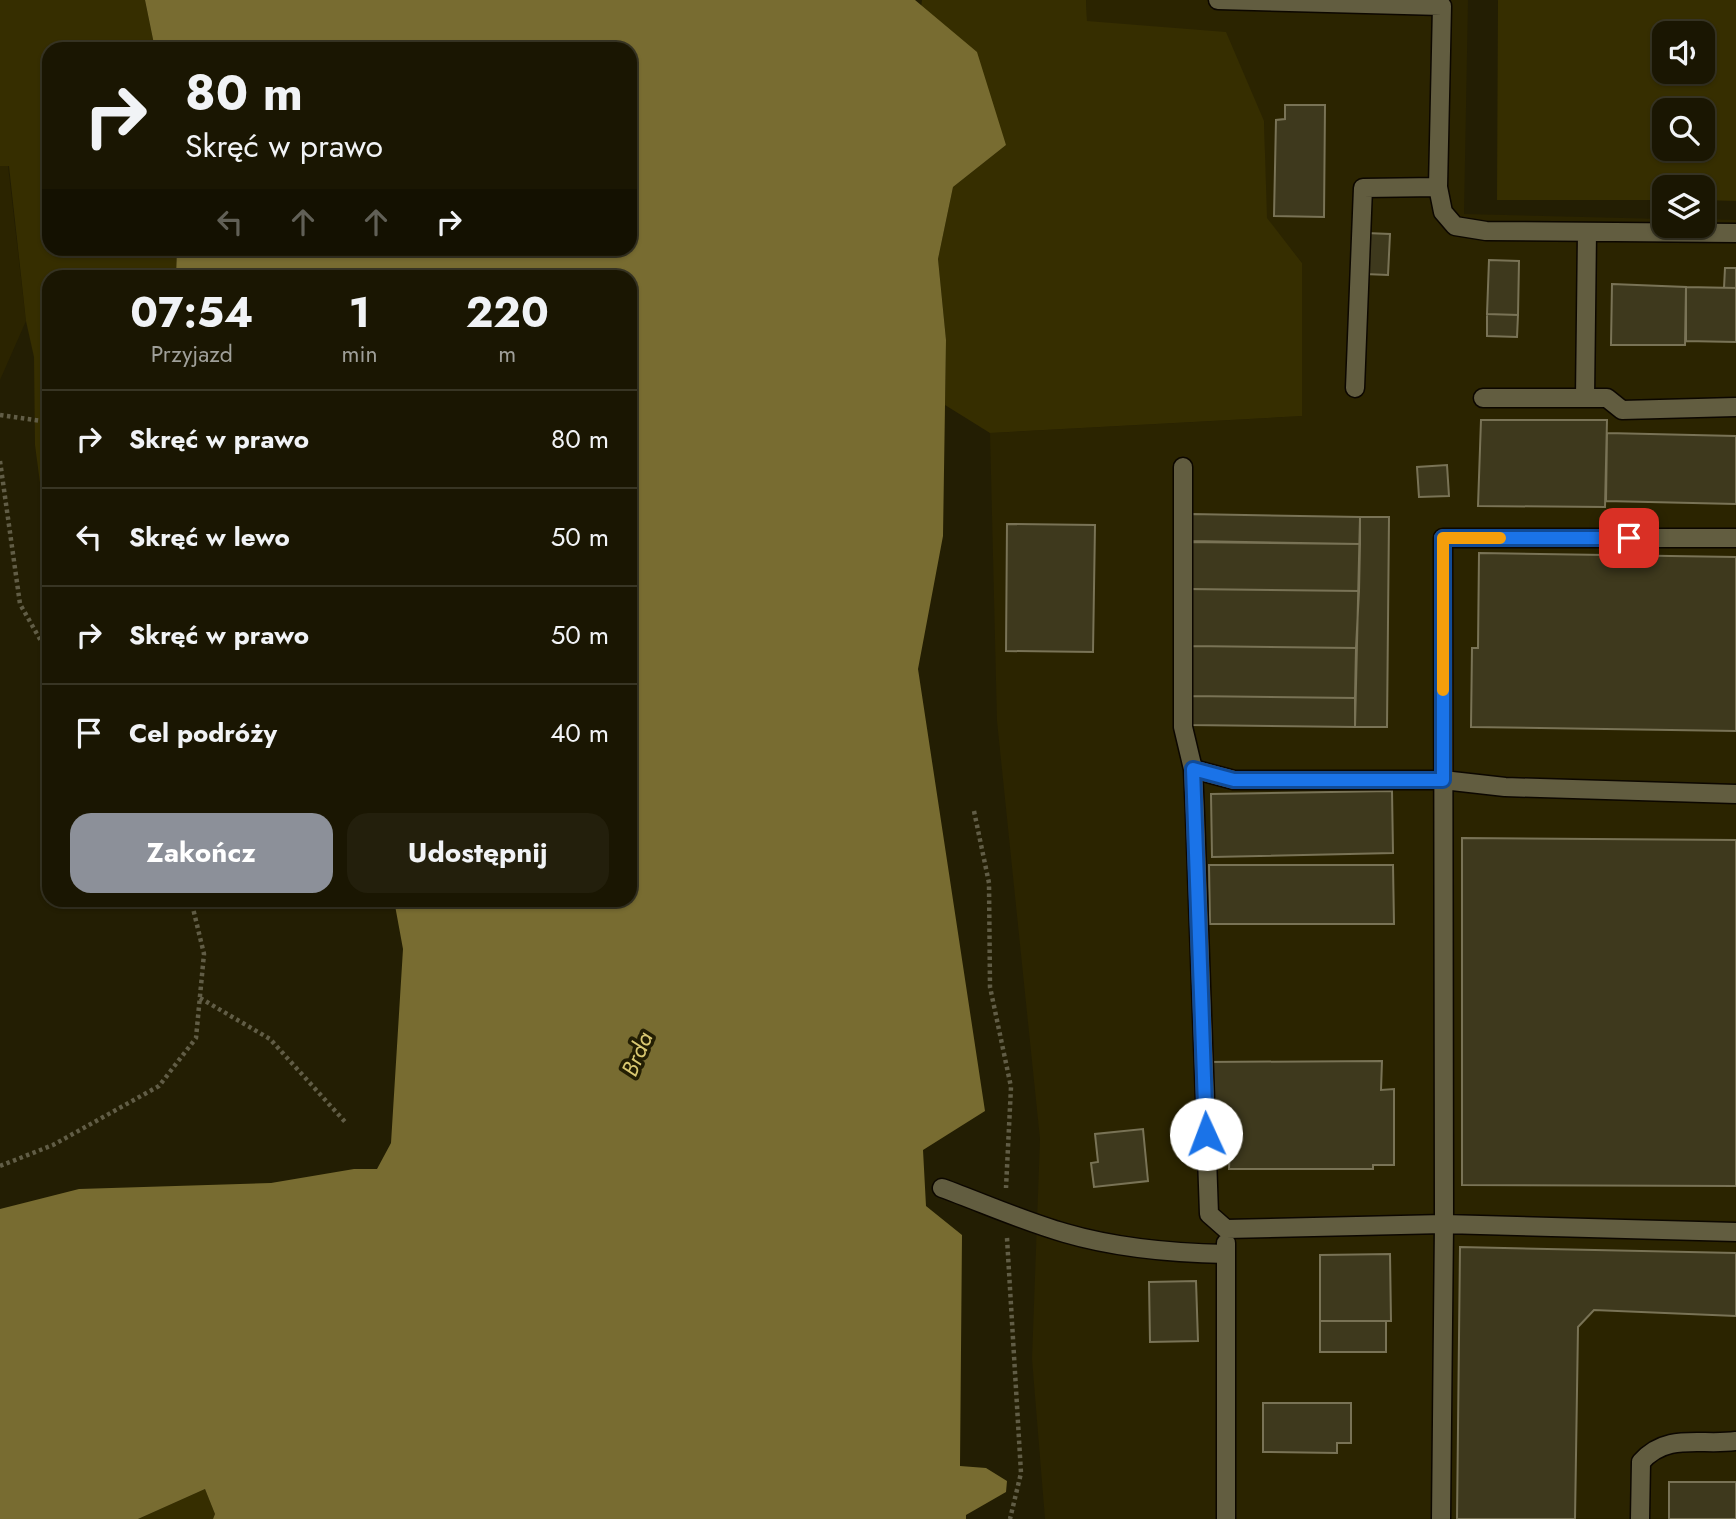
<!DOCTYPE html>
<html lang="pl">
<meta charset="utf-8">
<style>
:root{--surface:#1a1602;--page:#231f0c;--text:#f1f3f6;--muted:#9f9f99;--line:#383524;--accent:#8c9099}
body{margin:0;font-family:Jost,sans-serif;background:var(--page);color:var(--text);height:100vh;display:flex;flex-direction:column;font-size:26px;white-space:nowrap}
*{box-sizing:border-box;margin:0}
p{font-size:23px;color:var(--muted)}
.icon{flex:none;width:38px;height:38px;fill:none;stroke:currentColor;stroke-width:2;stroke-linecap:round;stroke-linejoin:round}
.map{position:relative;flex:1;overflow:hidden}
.details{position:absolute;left:42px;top:270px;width:595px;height:637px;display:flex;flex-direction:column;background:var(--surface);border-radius:21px;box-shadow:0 2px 5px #0004,0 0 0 2px var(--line)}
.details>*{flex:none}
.banner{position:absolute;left:42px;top:42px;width:595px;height:214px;border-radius:21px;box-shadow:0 2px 5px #0004,0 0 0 2px var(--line);background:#1a1602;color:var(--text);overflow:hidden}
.fabs{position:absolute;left:1652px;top:21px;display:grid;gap:14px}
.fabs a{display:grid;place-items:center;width:63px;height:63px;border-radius:14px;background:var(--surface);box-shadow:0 2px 5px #0004,0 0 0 2px var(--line);font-size:35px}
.pin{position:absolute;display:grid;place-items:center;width:60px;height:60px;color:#fff;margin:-30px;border-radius:14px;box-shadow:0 4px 10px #0006}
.me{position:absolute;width:77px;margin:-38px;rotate:358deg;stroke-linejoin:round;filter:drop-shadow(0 0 5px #0008)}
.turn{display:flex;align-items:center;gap:24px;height:147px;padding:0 28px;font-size:32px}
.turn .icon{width:91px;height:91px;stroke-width:2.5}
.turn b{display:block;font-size:49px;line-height:60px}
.lanes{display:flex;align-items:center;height:66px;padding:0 28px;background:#0003;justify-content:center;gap:35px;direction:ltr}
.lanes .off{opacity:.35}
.eta{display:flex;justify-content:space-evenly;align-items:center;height:119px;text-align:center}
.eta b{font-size:42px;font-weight:700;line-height:49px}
.button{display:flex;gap:14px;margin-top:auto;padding:14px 28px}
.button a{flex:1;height:80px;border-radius:21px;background:var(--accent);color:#fff;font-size:28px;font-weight:700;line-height:80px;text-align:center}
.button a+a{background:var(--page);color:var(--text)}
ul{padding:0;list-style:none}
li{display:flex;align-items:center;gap:21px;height:98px;padding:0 28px;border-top:2px solid var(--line)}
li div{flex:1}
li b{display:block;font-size:26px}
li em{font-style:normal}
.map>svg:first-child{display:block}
.built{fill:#2b2400}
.green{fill:#362e00;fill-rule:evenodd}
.water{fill:#786c31}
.building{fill:#3e391d;stroke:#797356;stroke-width:2}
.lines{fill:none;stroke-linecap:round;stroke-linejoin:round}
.lane-casing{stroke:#0c0700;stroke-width:21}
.path{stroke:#615d46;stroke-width:4.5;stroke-dasharray:3.5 3.5;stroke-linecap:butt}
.lane{stroke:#625d40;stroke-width:18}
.route-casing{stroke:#114b97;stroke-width:18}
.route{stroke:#1a73e8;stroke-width:12}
.slow{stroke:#f59e0b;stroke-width:12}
.labels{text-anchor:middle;stroke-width:7;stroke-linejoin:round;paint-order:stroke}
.water-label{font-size:23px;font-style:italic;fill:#d9c871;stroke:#231e03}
</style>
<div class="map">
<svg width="1736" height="1519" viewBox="0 0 1736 1519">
<rect width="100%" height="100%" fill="#231e03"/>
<!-- built -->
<path class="built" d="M1086,0H1468L1464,214L1664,219V226H1703V219L1736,220V1519H1045L1032,1359L1040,1139L997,721L990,433L1302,416V263L1266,218L1264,121L1087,21Z
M0,166H8L26,321L0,380Z"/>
<!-- green -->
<path class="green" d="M0,0H145L155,49H49V248L177,249L176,276H49V551L35,445L34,357L26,321L9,166H0Z
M922,0H1086L1087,21L1226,32L1264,121L1267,218L1302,263V416L990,433L945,405L946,340L938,259L953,187L1006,145L921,8Z
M1498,0H1736V201L1703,200V187H1664V200H1497ZM1664,33H1703V72H1664ZM1664,110H1703V149H1664Z
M205,1489L215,1514L213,1519H138Z"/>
<!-- water -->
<path class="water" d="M145,0H915L977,52L1006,145L953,187L938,259L946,340L943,536L918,669L985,1111L923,1150L926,1206L962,1235L960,1466L986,1468L1007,1481L1006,1492L966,1515V1519H213L215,1514L205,1489L138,1519H0V1209L79,1189L271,1183L354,1169H377L391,1143L403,949L394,900H630V276H176L177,249L630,248V49H155Z"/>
<!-- building -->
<path class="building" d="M1285,105H1325L1324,217L1274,216L1276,120L1285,119Z
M1366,233L1390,234L1388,275L1365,274Z
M1489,260L1519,261L1518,315L1487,314Z
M1725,268H1736V288H1724Z
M1612,284L1686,287L1685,345H1611Z
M1686,287L1736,288V342L1686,341Z
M1487,314L1518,315L1517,337L1487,336Z
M1481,420H1607L1605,507L1478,506Z
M1607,433L1736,436V504L1606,501Z
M1447,465L1449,496L1419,497L1417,467Z
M1191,514L1360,517V544L1191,541Z
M1360,517H1389L1387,727H1355Z
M1007,524L1095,525L1093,652L1006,651Z
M1185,542L1360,544L1359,591L1185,589Z
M1479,553L1736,557V731L1471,727L1472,648H1478Z
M1191,589L1359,591L1356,648L1191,646Z
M1191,646L1356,648L1355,698L1190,696Z
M1190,696L1355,698V727L1189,725Z
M1392,791L1393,853L1212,857L1211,794Z
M1462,838L1736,840V1186L1462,1185Z
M1209,865H1393L1394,924H1210Z
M1382,1061L1381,1090L1394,1089V1165H1373V1169H1229L1230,1146H1213L1205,1062Z
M1143,1129L1148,1181L1094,1187L1091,1163L1098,1162L1095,1134Z
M1460,1247L1736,1253V1316L1594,1310L1578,1327L1575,1519H1457Z
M1390,1254L1391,1321H1320V1255Z
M1196,1281L1198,1341L1150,1342L1149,1282Z
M1320,1321H1386V1352H1320Z
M1263,1403H1351V1443H1337V1453L1263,1452Z
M1669,1482H1736V1519H1669Z"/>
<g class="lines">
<defs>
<path id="lane" d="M1218,0L1442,6L1438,187L1443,212L1455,226L1486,231L1736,233
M1355,388L1363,188L1438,187
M1483,398H1607L1622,410L1736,407
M1585,398L1587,232
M1183,467V727L1193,769L1195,815L1209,1214L1226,1229L1444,1224L1443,538H1736
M1193,769L1234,780H1443L1505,787L1736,794
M942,1188C983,1203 1023,1221 1065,1233C1116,1248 1172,1253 1226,1254
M1226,1243V1519
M1441,1519L1444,1224L1736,1232
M1640,1519L1641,1462C1667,1432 1701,1446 1736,1441"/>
</defs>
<!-- lane casing -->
<use href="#lane" class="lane-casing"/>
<!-- path -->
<path class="path" d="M0,415L49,422
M0,461L20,604L49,655
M974,811L989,883L990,987L1011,1087L1006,1188
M200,998L270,1039L347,1124
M0,1166L53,1145L159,1086L196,1038L204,954L191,900
M1007,1238L1021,1473L1010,1519"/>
<!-- lane -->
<use href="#lane" class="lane"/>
</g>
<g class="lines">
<defs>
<path id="route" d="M1206,1134L1193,769L1234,780H1443V538H1629"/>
</defs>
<!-- route casing -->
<use href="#route" class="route-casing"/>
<!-- route -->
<use href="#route" class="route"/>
<!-- slow -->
<path class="slow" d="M1443,690V538H1500"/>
</g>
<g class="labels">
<!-- water labels -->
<g class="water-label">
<text transform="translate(637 1054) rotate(-67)" y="8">Brda</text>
</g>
</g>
</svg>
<div class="fabs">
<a><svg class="icon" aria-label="sound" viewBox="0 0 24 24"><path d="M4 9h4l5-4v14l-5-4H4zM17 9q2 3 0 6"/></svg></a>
<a><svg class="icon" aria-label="search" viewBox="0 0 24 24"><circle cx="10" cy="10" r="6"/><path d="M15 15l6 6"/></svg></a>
<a><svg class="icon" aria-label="layers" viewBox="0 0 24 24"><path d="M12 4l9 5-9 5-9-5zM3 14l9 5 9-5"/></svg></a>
</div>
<div class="pin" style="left:1629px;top:538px;background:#d93025"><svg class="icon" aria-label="arrive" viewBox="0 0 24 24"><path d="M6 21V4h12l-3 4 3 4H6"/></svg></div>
<svg class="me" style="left:1206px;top:1134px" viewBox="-20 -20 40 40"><circle r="19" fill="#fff"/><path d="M0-13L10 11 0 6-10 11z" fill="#1a73e8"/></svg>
<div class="banner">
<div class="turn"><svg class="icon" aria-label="right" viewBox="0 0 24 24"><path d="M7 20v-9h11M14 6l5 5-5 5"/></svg><div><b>80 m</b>Skręć w prawo</div></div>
<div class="lanes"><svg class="icon off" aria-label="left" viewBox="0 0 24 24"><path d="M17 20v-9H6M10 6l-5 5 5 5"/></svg><svg class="icon off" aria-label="ahead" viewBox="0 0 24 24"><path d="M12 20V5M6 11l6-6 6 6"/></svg><svg class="icon off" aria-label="ahead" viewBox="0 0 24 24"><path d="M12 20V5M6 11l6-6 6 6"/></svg><svg class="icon" aria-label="right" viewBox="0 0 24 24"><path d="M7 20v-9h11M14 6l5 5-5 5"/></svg></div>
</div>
<section class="details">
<div class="eta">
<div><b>07:54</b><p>Przyjazd</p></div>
<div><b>1</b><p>min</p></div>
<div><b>220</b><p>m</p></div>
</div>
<ul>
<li><svg class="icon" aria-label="right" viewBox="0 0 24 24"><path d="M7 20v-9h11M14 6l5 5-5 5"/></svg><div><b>Skręć w prawo</b></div><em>80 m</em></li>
<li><svg class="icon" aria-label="left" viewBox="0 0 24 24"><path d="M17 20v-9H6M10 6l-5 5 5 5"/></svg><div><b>Skręć w lewo</b></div><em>50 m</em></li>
<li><svg class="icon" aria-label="right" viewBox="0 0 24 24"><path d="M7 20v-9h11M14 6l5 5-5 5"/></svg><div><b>Skręć w prawo</b></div><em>50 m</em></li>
<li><svg class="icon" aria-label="arrive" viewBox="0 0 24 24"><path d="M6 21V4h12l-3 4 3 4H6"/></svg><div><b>Cel podróży</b></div><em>40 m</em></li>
</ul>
<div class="button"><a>Zakończ</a><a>Udostępnij</a></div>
</section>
</div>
